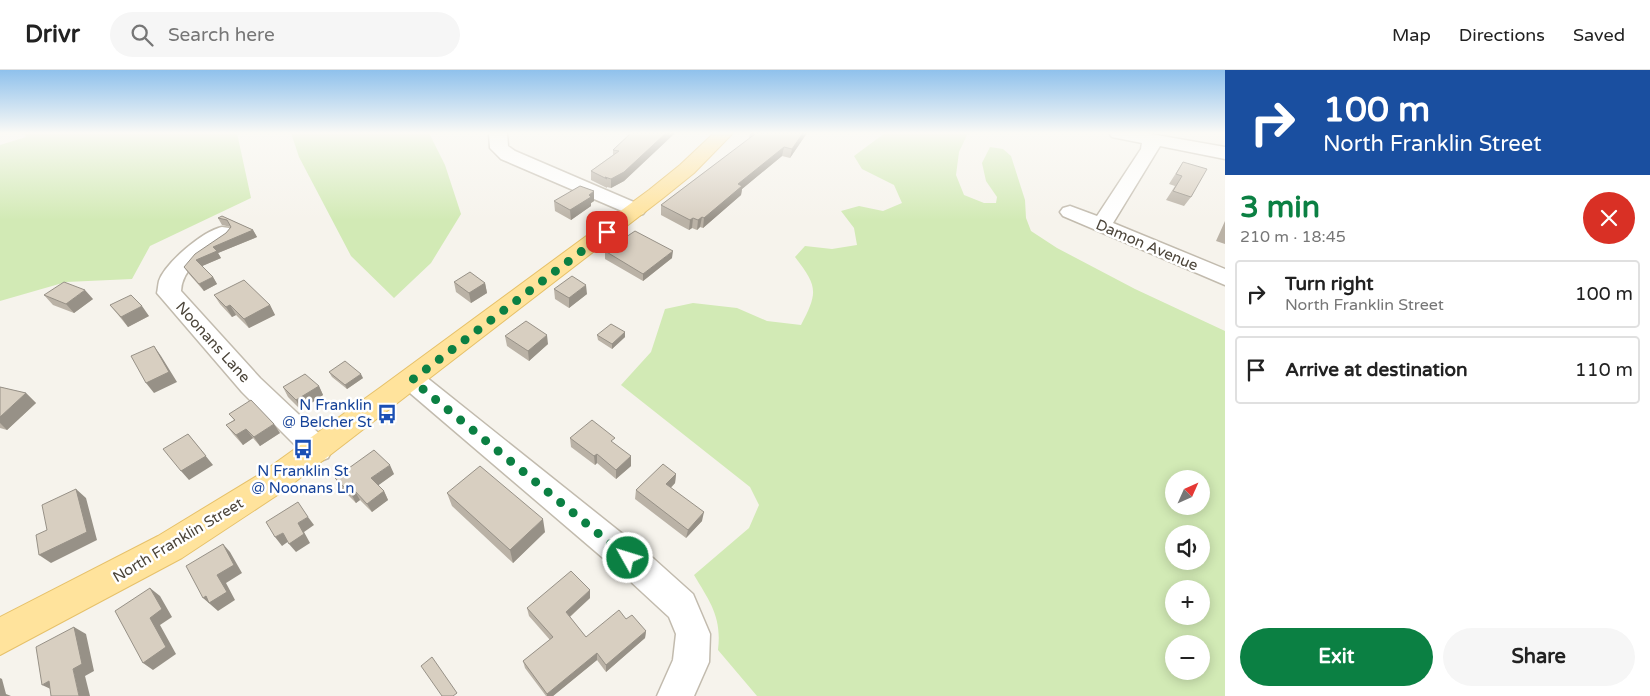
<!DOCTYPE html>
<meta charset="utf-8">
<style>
:root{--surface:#fff;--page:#f6f6f6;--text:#222;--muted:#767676;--line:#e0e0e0;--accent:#0b8043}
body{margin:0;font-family:"Varela Round",sans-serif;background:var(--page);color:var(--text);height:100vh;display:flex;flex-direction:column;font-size:19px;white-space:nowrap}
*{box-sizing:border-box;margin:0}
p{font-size:16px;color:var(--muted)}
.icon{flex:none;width:28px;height:28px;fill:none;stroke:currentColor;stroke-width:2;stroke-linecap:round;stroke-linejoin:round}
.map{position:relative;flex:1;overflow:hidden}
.drawer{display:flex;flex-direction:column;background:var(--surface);width:425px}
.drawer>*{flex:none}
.top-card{background:#1a4fa0;color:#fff;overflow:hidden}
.needle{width:32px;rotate:45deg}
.fabs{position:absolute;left:1165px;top:400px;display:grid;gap:10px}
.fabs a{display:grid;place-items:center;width:45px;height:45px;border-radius:50%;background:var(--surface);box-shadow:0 2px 12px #0003;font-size:25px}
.pin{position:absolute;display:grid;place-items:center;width:42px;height:42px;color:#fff;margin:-21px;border-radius:10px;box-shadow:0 2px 8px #0006}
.me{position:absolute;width:55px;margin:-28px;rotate:309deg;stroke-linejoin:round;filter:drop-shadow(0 0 4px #0008)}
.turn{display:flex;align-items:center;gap:18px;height:105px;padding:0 15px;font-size:22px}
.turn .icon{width:65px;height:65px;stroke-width:2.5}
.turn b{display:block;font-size:35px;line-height:42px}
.round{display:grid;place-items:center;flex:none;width:52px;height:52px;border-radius:26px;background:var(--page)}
.headline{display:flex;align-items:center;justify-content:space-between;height:85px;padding:0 15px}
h1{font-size:30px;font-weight:800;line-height:38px;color:var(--accent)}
.action{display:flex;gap:10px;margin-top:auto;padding:10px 15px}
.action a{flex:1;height:58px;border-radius:30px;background:var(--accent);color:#fff;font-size:20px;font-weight:800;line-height:58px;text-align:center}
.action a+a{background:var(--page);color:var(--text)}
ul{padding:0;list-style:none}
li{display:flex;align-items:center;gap:15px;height:68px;margin:0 10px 8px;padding:0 5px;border:2px solid var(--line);border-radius:5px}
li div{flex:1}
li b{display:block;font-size:19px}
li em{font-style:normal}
header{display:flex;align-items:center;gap:30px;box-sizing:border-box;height:70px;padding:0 25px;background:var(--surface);border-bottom:1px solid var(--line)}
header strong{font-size:24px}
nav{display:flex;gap:28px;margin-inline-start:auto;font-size:18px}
.search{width:350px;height:45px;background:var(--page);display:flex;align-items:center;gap:12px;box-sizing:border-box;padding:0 18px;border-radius:28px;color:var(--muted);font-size:19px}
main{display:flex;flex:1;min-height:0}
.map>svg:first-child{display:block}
.green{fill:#d2eab5;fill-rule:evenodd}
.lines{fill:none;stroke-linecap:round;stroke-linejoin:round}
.minor-casing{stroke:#c2bbae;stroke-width:3}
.major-casing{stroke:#e6c16a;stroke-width:2}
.minor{fill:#fff;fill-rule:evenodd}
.major{fill:#ffe39c;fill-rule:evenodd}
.wall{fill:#bab2a6}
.shaded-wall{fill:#979187}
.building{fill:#d8cfc1;stroke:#979187}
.route{stroke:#0b8043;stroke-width:9;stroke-dasharray:0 16.2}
.labels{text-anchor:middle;stroke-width:5;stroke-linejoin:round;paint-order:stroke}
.street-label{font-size:15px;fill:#4b4439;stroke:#fff}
.transit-label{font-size:15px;fill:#164399;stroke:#fff;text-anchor:end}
</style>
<header>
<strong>Drivr</strong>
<div class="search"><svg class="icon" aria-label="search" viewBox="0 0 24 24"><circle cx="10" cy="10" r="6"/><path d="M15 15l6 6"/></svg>Search here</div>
<nav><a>Map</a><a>Directions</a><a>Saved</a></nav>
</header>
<main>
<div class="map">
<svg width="1225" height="626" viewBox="0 0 1225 626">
<rect width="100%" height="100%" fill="#f6f3ec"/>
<!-- green -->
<path class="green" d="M24,63H237L251,128L150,176L132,209L66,212L0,231V75L26,67Z
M291,63H429L445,95L461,144L431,193L394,228L351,186L299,87Z
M885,63H968L959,82L956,105L964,125L984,133H996L997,127L986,111L982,93L990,77L1003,79L1011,86L1025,130L1026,148L1031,161L1057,178L1135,219L1225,261V626H757L718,580C722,547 710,532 694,505L749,458L759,435L750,417L621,315L651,282L665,239L693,233L737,238L767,251L801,255C818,222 818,217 795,187L805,176L832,179L857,175L854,158L841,141L859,136L883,141L902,133L894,115L862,99L854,86ZM1174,409H1201V436H1174ZM1174,464H1201V491H1174ZM1174,519H1201V546H1174ZM1174,574H1201V601H1174Z"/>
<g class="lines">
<defs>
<path id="minor" d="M489,63H507L508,76L515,81L643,136L646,140L643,144L636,146L629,144L501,89L490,78Z
M1109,63H1145L1225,77V89L1160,76L1113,153L1225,199V215L1063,146L1060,142L1063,138L1070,136L1097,146L1141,79L1142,73L1112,67Z
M222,157L229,158L233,163L229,168C210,181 182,196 181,221L260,308L328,372L332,380L328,388L318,392L308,388L242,322L157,223C158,219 158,215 159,211C165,193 203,161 222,157Z
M412,300L421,303L654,489L693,524L710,564L709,592L694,626H657L673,590L676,564L669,547L630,511L403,317L399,310L403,303Z"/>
<path id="major" d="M714,63H733L694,103L663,128L282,422L182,488L0,585V547L158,466L260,404L381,317L649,120L680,95Z"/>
</defs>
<!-- minor casing -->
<use href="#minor" class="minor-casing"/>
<!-- major casing -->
<use href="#major" class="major-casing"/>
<!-- minor -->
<use href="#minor" class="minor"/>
<!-- major -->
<use href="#major" class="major"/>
</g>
<!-- wall -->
<path class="wall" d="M631,63H675L624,111L611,118L607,117V118L591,110V101L613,85V80Z
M750,63H807L790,88L782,86L742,119L741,125L703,158L700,157L697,160L692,158L689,160L661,145V135L749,69Z
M1183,92L1191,127L1184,136L1166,130L1175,116L1169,114Z
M554,131H594L591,133V136L571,150L555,141Z
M222,146L253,160L257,167L218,183L221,188L202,196L213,207L217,214L204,221L189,204L184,197L226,163L231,157L222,155L218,148Z
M1225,151V174L1216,171Z
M605,181L672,188L643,211L605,189Z
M454,212L485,213L487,223L471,233L456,222Z
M554,219L587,224L569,238L555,229Z
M44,225L93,229L74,243L53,235Z
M214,225L270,235L275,245L249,258L236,245L232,247L220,234Z
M110,235L149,246L128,257Z
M625,262V267L612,279L598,270L597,265Z
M505,266L548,274L529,291L507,276Z
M329,302L363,308L347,319L332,307Z
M319,316L323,325L301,340L288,327L283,317Z
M0,317L26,323L36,333L7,360L0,358Z
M229,344L280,363L260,376L253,368L243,375L233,364L226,355L234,350Z
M570,368L615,374L631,396L616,409L597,393L595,395L571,377Z
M394,404L378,415L384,421L388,430L372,442L360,430L356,433L340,417L335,408Z
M676,404L675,413L671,418L702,451L686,468L635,429L636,420Z
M447,423L545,462L513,493L452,436Z
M590,528L570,547L586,567L626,549L646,561L645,568L606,602L597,590L553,626H546L525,598L523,591L550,570L529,546L527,538Z"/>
<!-- shaded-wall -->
<path class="shaded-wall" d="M666,63H675L624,111L611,118V109Z
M803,63H807L790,88L792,79Z
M784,77L782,86L742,119L741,125L703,158L704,148L738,114Z
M594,121V131L591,133V136L571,150L570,140Z
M702,147L700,157L697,160L698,150Z
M693,148L692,158L689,160L690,150Z
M253,160L257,167L218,183L221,188L200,197L196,190L213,177Z
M673,181L672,188L643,211V204Z
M213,207L217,214L204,221L199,214Z
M485,213L487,223L471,233L469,223Z
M586,215L587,224L569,238V228Z
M85,220L93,229L74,243L66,234Z
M230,235L236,245L232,247L226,237Z
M270,235L275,245L249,258L244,249Z
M142,236L149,246L128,257L121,247Z
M625,262V267L612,279V274Z
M547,265L548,274L529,291L528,281Z
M154,276L161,286L177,312L154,323L146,313Z
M361,304L363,308L347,319L345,315Z
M319,316L323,325L301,340L296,330Z
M26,323L36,333L7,360L0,353V347Z
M274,354L280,363L260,376L254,367Z
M246,359L253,368L243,375L236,365Z
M188,364L213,395L189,410L181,401Z
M597,384V393L595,395L594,386Z
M631,386V396L616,409V400Z
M390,395L394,404L376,417L371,408Z
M676,404L675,413L665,423L666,414Z
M76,419L86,428L97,470L51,493L39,485Z
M355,421L360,430L356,433L351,424Z
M384,421L388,430L372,442L367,434Z
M704,442L702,451L686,468L688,460Z
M308,447L314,455L304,462L310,473L296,482L289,474L298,453Z
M543,449L545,462L513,493L510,480Z
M283,463L289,471L282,476L275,467Z
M223,474L230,482L242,503L226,513L235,530L218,541L203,528L217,505Z
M150,518L160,526L172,547L160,555L176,584L153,600L143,593L150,548Z
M590,520V528L567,549L566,542Z
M74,557L86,564L94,601L85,606L90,626H79L73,599Z
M646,561L645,568L606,602V595Z
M597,583V590L553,626H547V624Z
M0,608L2,609L6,624L11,626H0Z
M49,611L55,621L42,615Z"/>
<!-- building -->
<path class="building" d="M631,63H666L624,102L611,109L605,107L607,109L591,101L619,81L613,80Z
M750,63H803L792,79L784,77L738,114L742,116L704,148L702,147L698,150L693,148L690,150L661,135L755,64Z
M1183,92L1207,99L1191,127L1173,121L1182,106L1176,104Z
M580,116L594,121L589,125L591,127L570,140L554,131Z
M222,146L253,160L213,177L217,181L196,190L213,207L199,214L184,197L195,184L226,163L231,157L227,150L218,148Z
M635,161L673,181L643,204L605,181Z
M470,202L485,213L469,223L454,212Z
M572,206L586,215L569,228L554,219Z
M244,210L270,235L244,249L230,235L226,237L214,225Z
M64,212L85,220L66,234L44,225Z
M131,225L142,236L121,247L110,235Z
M526,251L547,265L528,281L505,266Z
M611,254L625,262L612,274L597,265Z
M154,276L169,302L146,313L131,286Z
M345,291L361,304L345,315L329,302Z
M305,304L319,316L296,330L283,317Z
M0,317L26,323L0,347Z
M251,330L274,354L254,367L246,359L236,365L226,355L235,350L229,344Z
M592,350L615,368L611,371L631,386L616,400L597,384L594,386L570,368Z
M188,364L206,386L181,401L163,379Z
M374,380L390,395L371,408L384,421L367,434L355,421L351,424L335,408Z
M663,394L676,404L666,414L704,442L688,460L636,420Z
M480,396L543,449L510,480L447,423Z
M76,419L87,462L39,485L36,465L47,460L42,435Z
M298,432L308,447L298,453L304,464L289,474L283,463L275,467L266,452Z
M223,474L234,495L217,505L227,522L209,533L206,526L203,528L186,496Z
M571,501L590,520L566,542L586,567L619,540L626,549L632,545L646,561L606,595L597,583L547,624L523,591L553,567L527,538Z
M150,518L162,539L150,548L166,577L143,593L115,541Z
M74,557L82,594L73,599L79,626H51L49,611L42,615L36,577Z
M432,587L457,623L453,626H442L421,596Z"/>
<!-- sky -->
<linearGradient id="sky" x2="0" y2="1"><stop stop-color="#8fc1ec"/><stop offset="0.42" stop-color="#fbfaf6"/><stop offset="1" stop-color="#fbfaf6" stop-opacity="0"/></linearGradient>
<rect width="1225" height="150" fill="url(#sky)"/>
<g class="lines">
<!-- route -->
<path class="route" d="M607,162L412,310L628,488"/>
</g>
<!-- icons -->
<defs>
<symbol id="bus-bare" viewBox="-9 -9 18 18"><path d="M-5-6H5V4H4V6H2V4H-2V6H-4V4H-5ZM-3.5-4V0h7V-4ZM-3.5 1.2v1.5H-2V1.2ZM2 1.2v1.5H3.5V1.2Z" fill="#1a4fb4" stroke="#fff" stroke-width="2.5" paint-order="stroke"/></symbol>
</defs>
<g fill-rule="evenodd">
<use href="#bus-bare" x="373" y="330" width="28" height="28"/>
<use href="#bus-bare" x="289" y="365" width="28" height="28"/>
</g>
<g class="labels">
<!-- street labels -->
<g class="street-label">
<text transform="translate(1147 175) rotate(23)" y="5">Damon Avenue</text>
<text transform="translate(213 272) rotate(48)" y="5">Noonans Lane</text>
<text transform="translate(178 470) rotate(-31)" y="5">North Franklin Street</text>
</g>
<!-- transit labels -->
<g class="transit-label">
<text x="372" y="340">N Franklin<tspan x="372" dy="17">@ Belcher St</tspan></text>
<text x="303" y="406" text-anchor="middle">N Franklin St<tspan x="303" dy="17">@ Noonans Ln</tspan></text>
</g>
</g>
</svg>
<div class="fabs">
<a><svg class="needle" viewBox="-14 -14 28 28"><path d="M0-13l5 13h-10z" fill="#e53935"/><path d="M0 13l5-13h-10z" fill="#767676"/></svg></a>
<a><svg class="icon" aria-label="sound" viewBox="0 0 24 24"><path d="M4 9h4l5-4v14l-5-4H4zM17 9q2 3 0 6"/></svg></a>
<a>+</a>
<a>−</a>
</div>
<div class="pin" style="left:607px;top:162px;background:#d93025"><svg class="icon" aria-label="arrive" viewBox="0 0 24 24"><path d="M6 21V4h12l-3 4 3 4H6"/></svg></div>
<svg class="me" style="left:628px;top:488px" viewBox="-20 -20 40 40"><circle r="17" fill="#0b8043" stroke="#fff" stroke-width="3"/><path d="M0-11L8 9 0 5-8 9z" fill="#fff"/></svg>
</div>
<section class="drawer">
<div class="top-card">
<div class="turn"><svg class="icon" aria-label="right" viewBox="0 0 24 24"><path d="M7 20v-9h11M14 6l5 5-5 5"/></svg><div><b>100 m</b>North Franklin Street</div></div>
</div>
<div class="headline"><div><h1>3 min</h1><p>210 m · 18:45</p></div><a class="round" style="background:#d93025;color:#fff"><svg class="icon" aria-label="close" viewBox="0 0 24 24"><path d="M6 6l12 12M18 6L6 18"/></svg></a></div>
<ul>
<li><svg class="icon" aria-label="right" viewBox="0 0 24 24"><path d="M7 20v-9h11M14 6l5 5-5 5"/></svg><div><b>Turn right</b><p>North Franklin Street</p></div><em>100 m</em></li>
<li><svg class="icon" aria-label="arrive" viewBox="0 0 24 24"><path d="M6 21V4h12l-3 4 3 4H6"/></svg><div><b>Arrive at destination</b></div><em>110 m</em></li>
</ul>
<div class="action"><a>Exit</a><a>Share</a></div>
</section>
</main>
